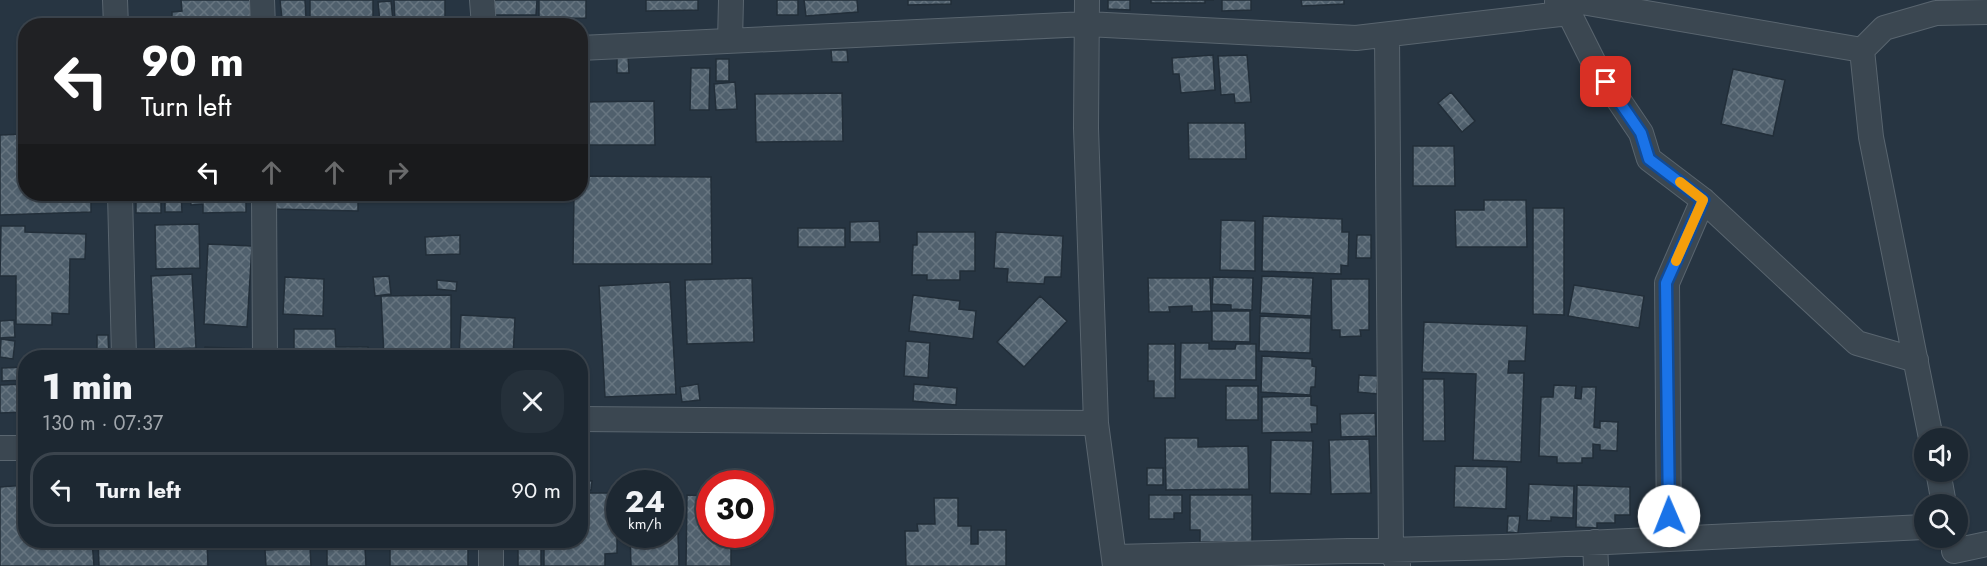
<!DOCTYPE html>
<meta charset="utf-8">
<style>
:root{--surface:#1d2832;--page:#25303a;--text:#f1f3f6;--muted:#a0a6ac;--line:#3b444d}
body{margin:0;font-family:Jost,sans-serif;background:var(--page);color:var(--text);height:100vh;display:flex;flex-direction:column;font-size:22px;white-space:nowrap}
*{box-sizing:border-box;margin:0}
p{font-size:20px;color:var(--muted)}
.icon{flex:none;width:33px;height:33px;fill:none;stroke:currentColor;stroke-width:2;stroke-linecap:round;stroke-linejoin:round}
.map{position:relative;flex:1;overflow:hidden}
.drawer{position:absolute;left:18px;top:350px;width:570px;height:198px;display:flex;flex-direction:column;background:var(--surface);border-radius:24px;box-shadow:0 2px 4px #0004,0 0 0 2px var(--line)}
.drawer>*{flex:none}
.guide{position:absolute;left:18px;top:18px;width:570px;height:183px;border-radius:24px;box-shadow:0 2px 4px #0004,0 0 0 2px var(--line);background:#202124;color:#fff;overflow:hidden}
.tools{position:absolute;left:1914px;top:428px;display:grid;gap:12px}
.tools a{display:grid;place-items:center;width:54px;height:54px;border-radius:50%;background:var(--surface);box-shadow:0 2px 4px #0004,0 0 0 2px var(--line);font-size:30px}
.speed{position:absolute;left:606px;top:470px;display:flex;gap:12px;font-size:30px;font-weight:700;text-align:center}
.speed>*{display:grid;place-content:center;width:78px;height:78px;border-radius:50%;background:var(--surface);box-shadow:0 2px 4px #0004,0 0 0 2px var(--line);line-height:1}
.speed small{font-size:15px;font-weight:400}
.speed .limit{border:9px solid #d22;background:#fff;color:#111}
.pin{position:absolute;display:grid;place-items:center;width:51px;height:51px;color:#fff;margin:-26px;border-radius:12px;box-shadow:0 3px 9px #0006}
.me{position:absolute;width:66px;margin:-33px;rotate:359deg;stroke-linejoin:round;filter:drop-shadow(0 0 4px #0008)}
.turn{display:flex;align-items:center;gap:21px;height:126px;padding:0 24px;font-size:27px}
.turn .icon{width:78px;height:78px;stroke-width:2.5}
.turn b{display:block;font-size:42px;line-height:51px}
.lanes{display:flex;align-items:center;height:57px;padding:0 24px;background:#0003;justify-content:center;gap:30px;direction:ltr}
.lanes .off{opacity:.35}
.round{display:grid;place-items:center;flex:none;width:63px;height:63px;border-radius:24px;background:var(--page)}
.summary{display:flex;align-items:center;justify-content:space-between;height:102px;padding:0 24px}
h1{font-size:36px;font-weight:800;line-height:45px}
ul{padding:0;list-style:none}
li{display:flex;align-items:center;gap:18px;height:75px;margin:0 12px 9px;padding:0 12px;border:3px solid var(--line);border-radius:24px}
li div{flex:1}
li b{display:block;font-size:22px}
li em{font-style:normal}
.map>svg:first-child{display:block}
.building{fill:url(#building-cross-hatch);stroke:#222e39;stroke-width:1.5}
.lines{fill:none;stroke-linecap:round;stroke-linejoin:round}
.minor-casing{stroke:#59656f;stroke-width:26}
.minor{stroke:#3b4751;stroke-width:24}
.route-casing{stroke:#114b97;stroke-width:15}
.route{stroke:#1a73e8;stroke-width:10}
.slow{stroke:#f59e0b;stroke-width:10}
</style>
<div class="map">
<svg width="1987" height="566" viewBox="0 0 1987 566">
<defs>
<pattern id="building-cross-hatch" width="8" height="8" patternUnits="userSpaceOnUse" patternTransform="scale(1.5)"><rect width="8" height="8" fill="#50606d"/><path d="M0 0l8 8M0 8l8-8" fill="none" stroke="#677580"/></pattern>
</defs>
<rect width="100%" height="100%" fill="#273542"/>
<!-- building -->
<path class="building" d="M181,0H251L252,26H172V12L182,11Z
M280,0H305L306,18L282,19Z
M310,0H373V26H310Z
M394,0H445V20L395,21Z
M485,0H537L536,15H485Z
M539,0H586V18L539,19Z
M646,0H698V10L646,11Z
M777,0H798V15H777Z
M804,0H857L858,12L806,16Z
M908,0H951V4L908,5Z
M1108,0H1130V10L1108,9Z
M1151,0H1214H1205V3H1151Z
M1222,0H1251V10L1222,11Z
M1301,0H1344V4L1302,6Z
M391,1L393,21L380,22L378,2Z
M831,50H847L848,62H832Z
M617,55H628L629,73H617Z
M1213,55L1215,90L1181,93L1179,74H1173L1172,58Z
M1247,55L1251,102L1235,103L1234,94L1221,95L1218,56Z
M716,59H729V81H716Z
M691,68H710L709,110H690Z
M1733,69L1785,80L1773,136L1721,124Z
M735,82L737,109L716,110L714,84Z
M1451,92L1475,121L1462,132L1438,103Z
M842,93L843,141L756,142L755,94Z
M654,101L655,145H580V102Z
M1188,123H1245L1246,159H1189Z
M26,134V194H91V212L0,215V135Z
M1413,146H1454L1455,186H1413Z
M580,176L711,177L712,264H573L574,194H580Z
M136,194H161V213H136Z
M165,194H181L182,212H165Z
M190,194H246V212L203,213V204L191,205Z
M273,194H358V211L273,209Z
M1484,200H1526L1527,247H1456L1455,210H1484Z
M1533,208H1564V315L1533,314Z
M1263,216L1342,219V232H1349L1348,266L1341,265V274L1262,271Z
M1221,220L1255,221V271L1220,270Z
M879,221L880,242H850V222Z
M199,224L200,268L156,269L155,225Z
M1,226H25V232L86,234L85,259H70L69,314L52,313V325L16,324V276H0Z
M798,228H845V247H798Z
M917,232H975V271H960V280H927V275H912L913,245H917Z
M996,232L1063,236L1061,277H1045L1044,284L1007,282L1008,269L994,268Z
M460,235V254L426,255L425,237Z
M1357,235H1371V258H1356Z
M208,244L252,246L247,327L204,324Z
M192,274L196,348L174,349L175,357H155L151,276Z
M389,276L391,294L375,296L373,277Z
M1262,276L1313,278L1311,316L1260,313Z
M285,277L324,279L323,316L283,314Z
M1213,277L1253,278L1252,310L1231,309V305L1212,304Z
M752,278L754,342L687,344L685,280Z
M1148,278H1210L1211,311L1192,312V306L1169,307L1170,312H1149Z
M1331,279H1369V330H1360L1361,336L1340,337V330H1332Z
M437,280L457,282L456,291L437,289Z
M670,282L676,394L605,397L599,286Z
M1574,285L1644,296L1639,328L1568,316Z
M451,295V357H384L381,296Z
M913,295L960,301L959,309L976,311L973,339L909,331Z
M1040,296L1067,321L1024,367L997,342Z
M1212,311H1250V342L1212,341Z
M461,315L515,318L513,357H459Z
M1260,316L1311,318L1310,353L1259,351Z
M14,320L15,337L0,338V321Z
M1424,322L1527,326L1525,361H1509L1508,373H1524L1521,462L1473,460L1476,374L1422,372Z
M294,329H335L336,347H368V357H294Z
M97,335H108L109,357H83L97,355Z
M1,339L15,341L13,359L0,357Z
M906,341L930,343L928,378L904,376Z
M1181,343H1209V349H1235L1236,344H1256V380L1180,379Z
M1148,344H1175V398H1154V381H1148Z
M205,347L251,349V357H205Z
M1262,356L1312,359V366L1316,367L1315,387H1311L1310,395L1261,392Z
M26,367V380L2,381V368Z
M1359,375L1378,376L1377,394L1358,392Z
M1423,379H1444L1445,441H1423Z
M26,384V412L0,413V385Z
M698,384L700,400L682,402L680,387Z
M914,384L957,388L956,405L913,401Z
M1554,385L1576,386L1575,398L1581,399L1582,387H1596L1594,427L1600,428V421L1618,422L1617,451L1600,450V445L1593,444V458H1582V463H1557V457L1539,456L1541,397H1553Z
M1226,386H1258V420H1226Z
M1311,396V405L1317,406V424H1311L1312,432L1262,433V397Z
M1375,413L1376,436L1341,437L1340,414Z
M1165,438H1198V447L1248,446L1249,489L1166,490Z
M1369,439L1371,493L1331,494L1329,440Z
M1271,440L1313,441L1311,494L1270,493Z
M1455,466L1507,467L1506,509L1454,507Z
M1147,468H1163V485H1147Z
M580,480L592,481L591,490H580Z
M1529,484L1574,486L1573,518L1551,517V521L1527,520Z
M26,485V540H92L94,566H0V487Z
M1577,485L1630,487V515H1615V523H1597V528L1576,527Z
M580,493H617V553L605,554V566H544V540H580Z
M687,495L710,496V534H731V566H686Z
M1149,495H1182V513H1174V519H1149Z
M1190,495H1252V542H1200V530H1190Z
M934,498H958V526H971V544H978V530H1006V566H906L905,531H918L917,524H935Z
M670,501H677L679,566H631L630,534H670Z
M1508,516H1520L1518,533L1507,532Z
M98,540H207L208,566H99Z
M327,540H358L359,548H365L366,566H327Z
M390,541H448V548H468V566H390Z
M310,548L311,566H266L265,550Z
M541,548V566H518V549Z"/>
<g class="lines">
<defs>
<path id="minor" d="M115,0L116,26
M262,0L263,26
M482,0L484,26
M1087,0L1086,128L1096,423L1115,566
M1576,1L1862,50
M1557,2L1569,13L1595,65L1641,133L1649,159L1703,200L1857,343L1916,360
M1387,35L1391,550L1398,565
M730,41L731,0
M580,48L1087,24L1356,38L1569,13L1576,0
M120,194L124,357
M264,194L265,357
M580,419L1096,423
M1931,438L1871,137L1862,50L1884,28L1936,13L1987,12
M0,448H26
M1938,471L1944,504
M1669,539L1667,283L1703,200
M491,540V566
M1595,542L1596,566
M1954,551L1987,544
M1115,557L1503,547L1924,527"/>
</defs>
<!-- minor casing -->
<use href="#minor" class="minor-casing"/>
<!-- minor -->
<use href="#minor" class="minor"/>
</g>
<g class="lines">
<defs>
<path id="route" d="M1606,82L1641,133L1649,159L1703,200L1666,283L1669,516"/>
</defs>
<!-- route casing -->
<use href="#route" class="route-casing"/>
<!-- route -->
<use href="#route" class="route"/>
<!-- slow -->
<path class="slow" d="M1676,261L1703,200L1680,182"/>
</g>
</svg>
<div class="tools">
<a><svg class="icon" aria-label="sound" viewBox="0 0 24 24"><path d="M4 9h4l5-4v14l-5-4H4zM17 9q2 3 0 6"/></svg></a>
<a><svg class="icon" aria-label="search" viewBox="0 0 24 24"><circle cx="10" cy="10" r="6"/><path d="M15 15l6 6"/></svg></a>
</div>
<div class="speed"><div>24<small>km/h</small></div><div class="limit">30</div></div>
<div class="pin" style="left:1606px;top:82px;background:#d93025"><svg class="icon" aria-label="arrive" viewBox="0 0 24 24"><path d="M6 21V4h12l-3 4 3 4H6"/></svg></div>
<svg class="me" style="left:1669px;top:516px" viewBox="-20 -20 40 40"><circle r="19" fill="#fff"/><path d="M0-13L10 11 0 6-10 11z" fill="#1a73e8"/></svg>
<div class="guide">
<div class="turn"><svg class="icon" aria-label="left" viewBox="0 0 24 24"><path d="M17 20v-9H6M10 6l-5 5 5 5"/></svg><div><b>90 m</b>Turn left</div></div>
<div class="lanes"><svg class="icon" aria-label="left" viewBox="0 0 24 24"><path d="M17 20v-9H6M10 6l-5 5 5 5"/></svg><svg class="icon off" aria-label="ahead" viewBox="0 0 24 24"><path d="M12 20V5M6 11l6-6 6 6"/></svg><svg class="icon off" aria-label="ahead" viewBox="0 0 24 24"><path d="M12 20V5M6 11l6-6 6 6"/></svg><svg class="icon off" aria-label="right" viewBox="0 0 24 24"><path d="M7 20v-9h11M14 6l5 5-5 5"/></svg></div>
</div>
<section class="drawer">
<div class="summary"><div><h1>1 min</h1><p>130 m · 07:37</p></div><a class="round"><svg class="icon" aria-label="close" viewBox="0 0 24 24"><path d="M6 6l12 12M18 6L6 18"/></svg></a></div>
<ul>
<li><svg class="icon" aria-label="left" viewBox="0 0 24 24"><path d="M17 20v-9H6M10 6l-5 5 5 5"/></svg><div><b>Turn left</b></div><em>90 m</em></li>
</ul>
</section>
</div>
